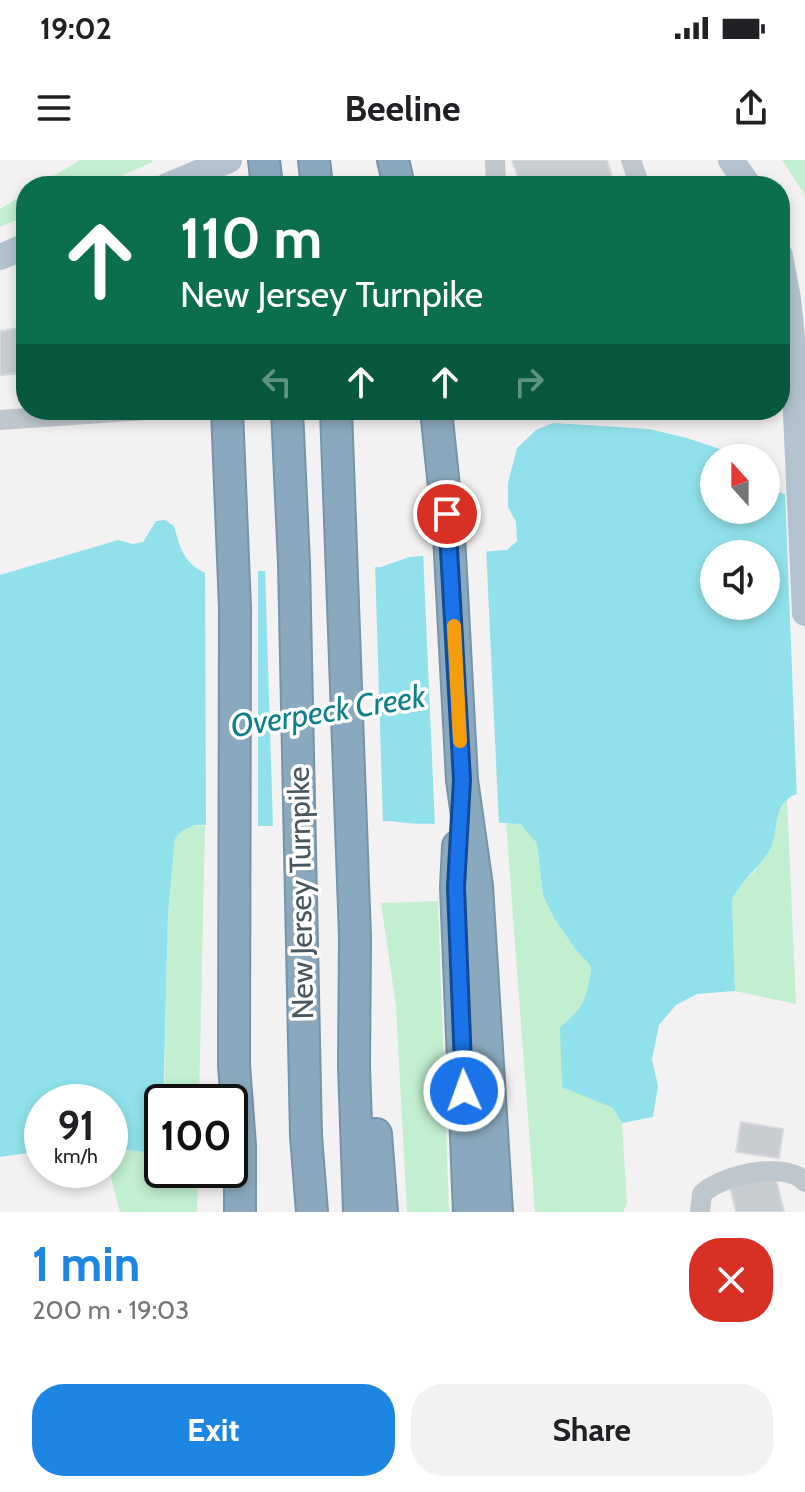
<!DOCTYPE html>
<meta charset="utf-8">
<style>
:root{--surface:#fff;--page:#f2f2f2;--text:#202124;--muted:#757577;--accent:#1d86e2}
body{margin:0;font-family:Cabin,sans-serif;background:var(--page);color:var(--text);height:100vh;display:flex;flex-direction:column;font-size:30px;white-space:nowrap}
*{box-sizing:border-box;margin:0}
p{font-size:26px;color:var(--muted)}
.icon{flex:none;width:44px;height:44px;fill:none;stroke:currentColor;stroke-width:2;stroke-linecap:round;stroke-linejoin:round}
.map{position:relative;height:1052px;overflow:hidden}
.panel{display:flex;flex-direction:column;background:var(--surface);flex:1}
.panel>*{flex:none}
.top-card{position:absolute;left:16px;top:16px;width:774px;height:244px;border-radius:32px;box-shadow:0 4px 12px #0003;background:#0b6e4f;color:#fff;overflow:hidden}
.needle{width:52px;rotate:339deg}
.buttons{position:absolute;left:700px;top:284px;display:grid;gap:16px}
.buttons a{display:grid;place-items:center;width:80px;height:80px;border-radius:50%;background:var(--surface);box-shadow:0 4px 12px #0003;font-size:40px}
.speed{position:absolute;left:24px;top:924px;display:flex;gap:16px;font-size:40px;font-weight:700;text-align:center}
.speed>*{display:grid;place-content:center;width:104px;height:104px;border-radius:50%;background:var(--surface);box-shadow:0 4px 12px #0003;line-height:1}
.speed small{font-size:20px;font-weight:400}
.speed .limit{border:4px solid #111;border-radius:12px;background:#fff;color:#111}
.pin{position:absolute;display:grid;place-items:center;width:68px;height:68px;color:#fff;margin:-34px;border:4px solid #fff;border-radius:50%;box-shadow:0 2px 8px #0007}
.me{position:absolute;width:88px;margin:-44px;rotate:358deg;stroke-linejoin:round;filter:drop-shadow(0 0 6px #0008)}
.turn{display:flex;align-items:center;gap:28px;height:168px;padding:0 32px;font-size:36px}
.turn .icon{width:104px;height:104px;stroke-width:2.5}
.turn b{display:block;font-size:56px;line-height:68px}
.lanes{display:flex;align-items:center;height:76px;padding:0 32px;background:#0003;justify-content:center;gap:40px;direction:ltr}
.lanes .off{opacity:.35}
.round{display:grid;place-items:center;flex:none;width:84px;height:84px;border-radius:32px;background:var(--page)}
.head{display:flex;align-items:center;justify-content:space-between;height:136px;padding:0 32px}
h1{font-size:48px;font-weight:700;line-height:60px;color:var(--accent)}
.primary-button{display:flex;gap:16px;margin-top:auto;padding:16px 32px}
.primary-button a{flex:1;height:92px;border-radius:32px;background:var(--accent);color:#fff;font-size:32px;font-weight:700;line-height:92px;text-align:center}
.primary-button a+a{background:var(--page);color:var(--text)}
.status{display:flex;justify-content:space-between;align-items:center;height:56px;padding:0 40px;background:var(--surface);direction:ltr}
.status svg{height:22px;fill:currentColor}
header{display:flex;justify-content:space-between;align-items:center;height:104px;padding:0 32px;background:var(--surface);font-size:36px;font-weight:700}
.map>svg:first-child{display:block}
.green{fill:#c2efcf}
.water{fill:#90e1eb;fill-rule:evenodd}
.pier{fill:#f4f1f2}
.building{fill:#c8cdd1;stroke:#d6d8dc;stroke-width:2}
.lines{fill:none;stroke-linecap:round;stroke-linejoin:round}
.highway-casing{stroke:#7694aa;stroke-width:34}
.minor{stroke:#bdc7cd;stroke-width:20}
.major{stroke:#b2c3cf;stroke-width:26}
.highway{stroke:#8ba9be;stroke-width:30}
.major-bridge{stroke:#b2c3cf;stroke-width:26}
.route-casing{stroke:#114b97;stroke-width:20}
.route{stroke:#1a73e8;stroke-width:14}
.slow{stroke:#f59e0b;stroke-width:14}
.labels{text-anchor:middle;stroke-width:7;stroke-linejoin:round;paint-order:stroke}
.street-label{font-size:30px;fill:#49575f;stroke:#fff}
.water-label{font-size:32px;font-style:italic;fill:#107f8c;stroke:#fff}
</style>
<div class="status"><b>19:02</b><svg viewBox="0 0 49 12"><path d="M0 12V9h3v3zM5 12V6h3v6zM10 12V3h3v9zM15 12V0h3v12zM26 1h20v11H26zM47 4h2v5h-2z"/></svg></div>
<header><svg class="icon" aria-label="menu" viewBox="0 0 24 24"><path d="M4 6h16M4 12h16M4 18h16"/></svg>Beeline<svg class="icon" aria-label="share" viewBox="0 0 24 24"><path d="M12 15V3M7 8l5-5 5 5M5 13v7h14v-7"/></svg></header>
<div class="map">
<svg width="805" height="1052" viewBox="0 0 805 1052">
<rect width="100%" height="100%" fill="#f4f1f2"/>
<!-- green -->
<path class="green" d="M80,0H152L153,2L97,26H37Z
M782,0H805V35Z
M26,33V56L0,67V49Z
M787,639L796,844L735,831L732,739L738,727L754,712L772,685L777,656Z
M506,662L520,664L537,682L543,735L554,758L576,790L591,806L589,830L574,857L597,941L614,948L622,963L627,1044L623,1052H535Z
M195,665L205,666L199,942H164L168,754L175,678L182,671Z
M438,741L449,1052H407L396,846L381,743Z
M110,988L162,994V1010H198L197,1052H120L109,1010Z"/>
<!-- water -->
<path class="water" d="M553,263L649,269L687,278L747,298H714V350H766V323L774,330L789,336L805,630C800,633 792,635 788,639C773,652 778,672 771,687C761,707 742,719 732,739L735,831L697,834L676,845L659,865L652,899L658,926L653,957L622,963L613,948L562,927L560,867C583,850 589,834 591,806L576,790L554,758L543,735L537,683L520,664C477,659 433,668 390,661L271,666L195,665L182,671L175,678L168,754L162,994L110,988V942H42V991L0,997V415L118,380L133,384L143,382L156,361L165,360L174,366C180,388 184,403 205,413L381,407L409,397L507,390L517,381L516,362L508,347V323L517,288L536,270ZM714,394H766V446H714Z"/>
<!-- pier -->
<path class="pier" d="M785,330L805,333V635L797,639Z
M486,387L499,666H435L423,392Z
M375,403L383,663L273,667L265,407Z
M258,407V670H206L205,408Z"/>
<!-- building -->
<path class="building" d="M512,0H607L615,26H521Z
M26,167V213L0,215V171Z
M741,962L783,969L779,998L736,992Z
M775,1015L784,1052H736L730,1027Z"/>
<g class="lines">
<defs>
<path id="highway" d="M264,0L267,26
M314,0L317,26
M393,0L399,26
M227,250L235,448L234,905L240,986V1052
M287,250L294,403L306,976L312,1052
M336,250L355,777L354,906L359,1052
M436,250L449,375L462,620L477,726L497,1052
M458,686L456,727L469,1052
M376,974L382,1052"/>
</defs>
<!-- highway casing -->
<use href="#highway" class="highway-casing"/>
<!-- minor -->
<path class="minor" d="M495,0L496,26
M631,0L640,26
M0,260L146,250
M700,1052L702,1034C721,1015 785,1000 805,1022"/>
<!-- major -->
<path class="major" d="M731,0L749,26
M780,96L788,139L793,188L805,453
M0,97L26,86"/>
<!-- highway -->
<use href="#highway" class="highway"/>
<!-- major-bridge -->
<path class="major-bridge" d="M167,26L229,0"/>
</g>
<g class="lines">
<defs>
<path id="route" d="M447,354L462,620L456,727L464,931"/>
</defs>
<!-- route casing -->
<use href="#route" class="route-casing"/>
<!-- route -->
<use href="#route" class="route"/>
<!-- slow -->
<path class="slow" d="M454,466L460,581"/>
</g>
<g class="labels">
<!-- street labels -->
<g class="street-label">
<text transform="translate(301 733) rotate(-91)" y="10">New Jersey Turnpike</text>
</g>
<!-- water labels -->
<g class="water-label">
<text transform="translate(328 551) rotate(-9)" y="11">Overpeck Creek</text>
</g>
</g>
</svg>
<div class="buttons">
<a><svg class="needle" viewBox="-14 -14 28 28"><path d="M0-13l5 13h-10z" fill="#e53935"/><path d="M0 13l5-13h-10z" fill="#757577"/></svg></a>
<a><svg class="icon" aria-label="sound" viewBox="0 0 24 24"><path d="M4 9h4l5-4v14l-5-4H4zM17 9q2 3 0 6"/></svg></a>
</div>
<div class="speed"><div>91<small>km/h</small></div><div class="limit">100</div></div>
<div class="pin" style="left:447px;top:354px;background:#d93025"><svg class="icon" aria-label="arrive" viewBox="0 0 24 24"><path d="M6 21V4h12l-3 4 3 4H6"/></svg></div>
<svg class="me" style="left:464px;top:931px" viewBox="-20 -20 40 40"><circle r="17" fill="#1a73e8" stroke="#fff" stroke-width="3"/><path d="M0-11L8 9 0 5-8 9z" fill="#fff"/></svg>
<div class="top-card">
<div class="turn"><svg class="icon" aria-label="ahead" viewBox="0 0 24 24"><path d="M12 20V5M6 11l6-6 6 6"/></svg><div><b>110 m</b>New Jersey Turnpike</div></div>
<div class="lanes"><svg class="icon off" aria-label="left" viewBox="0 0 24 24"><path d="M17 20v-9H6M10 6l-5 5 5 5"/></svg><svg class="icon" aria-label="ahead" viewBox="0 0 24 24"><path d="M12 20V5M6 11l6-6 6 6"/></svg><svg class="icon" aria-label="ahead" viewBox="0 0 24 24"><path d="M12 20V5M6 11l6-6 6 6"/></svg><svg class="icon off" aria-label="right" viewBox="0 0 24 24"><path d="M7 20v-9h11M14 6l5 5-5 5"/></svg></div>
</div>
</div>
<section class="panel">
<div class="head"><div><h1>1 min</h1><p>200 m · 19:03</p></div><a class="round" style="background:#d93025;color:#fff"><svg class="icon" aria-label="close" viewBox="0 0 24 24"><path d="M6 6l12 12M18 6L6 18"/></svg></a></div>
<div class="primary-button"><a>Exit</a><a>Share</a></div>
</section>
